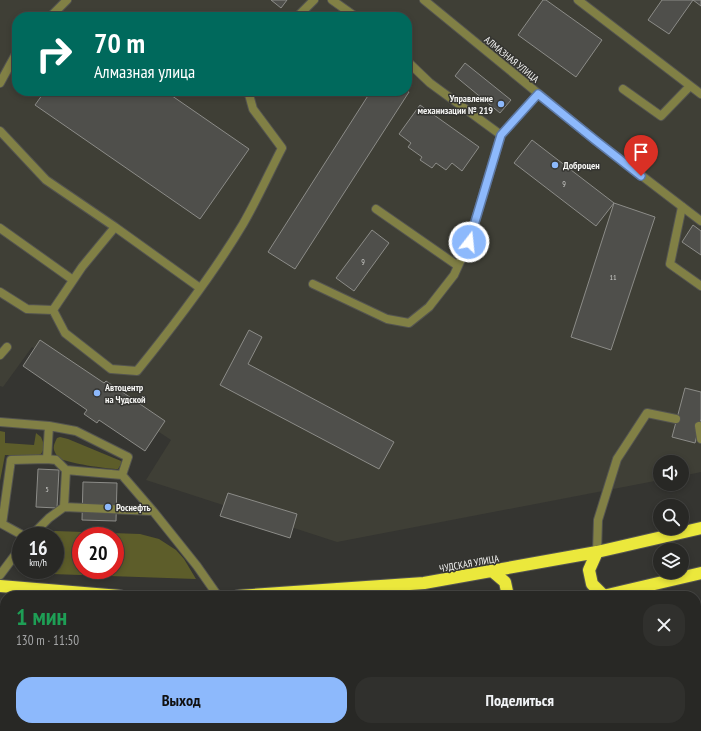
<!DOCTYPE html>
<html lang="ru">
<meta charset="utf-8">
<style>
:root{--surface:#282825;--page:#30302d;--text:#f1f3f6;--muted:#a5a6a7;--line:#444442;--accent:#8db9fc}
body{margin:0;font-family:"PT Sans Narrow",sans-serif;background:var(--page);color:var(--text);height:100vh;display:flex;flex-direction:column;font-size:15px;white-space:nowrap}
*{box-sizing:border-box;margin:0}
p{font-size:13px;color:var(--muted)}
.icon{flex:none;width:22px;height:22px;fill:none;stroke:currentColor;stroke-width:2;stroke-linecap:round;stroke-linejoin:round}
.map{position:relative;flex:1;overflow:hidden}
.panel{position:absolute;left:0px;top:591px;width:701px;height:140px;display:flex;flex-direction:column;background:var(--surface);border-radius:16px 16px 0 0;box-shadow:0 2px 6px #0003,0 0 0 1px var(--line)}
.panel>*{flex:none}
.hud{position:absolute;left:12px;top:12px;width:400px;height:84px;border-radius:16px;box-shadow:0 2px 6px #0003,0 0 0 1px var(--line);background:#00695c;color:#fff;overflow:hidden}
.tools{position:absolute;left:653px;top:455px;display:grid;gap:8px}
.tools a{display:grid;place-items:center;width:36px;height:36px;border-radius:50%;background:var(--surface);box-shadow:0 2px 6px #0003,0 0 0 1px var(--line);font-size:20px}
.speed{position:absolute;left:12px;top:527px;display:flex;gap:8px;font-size:20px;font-weight:700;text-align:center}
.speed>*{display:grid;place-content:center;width:52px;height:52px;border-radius:50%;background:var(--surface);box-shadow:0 2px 6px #0003,0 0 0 1px var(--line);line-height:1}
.speed small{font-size:10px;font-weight:400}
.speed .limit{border:6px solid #d22;background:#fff;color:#111}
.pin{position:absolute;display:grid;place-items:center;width:34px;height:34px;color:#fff;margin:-41px -17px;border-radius:50% 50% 50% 0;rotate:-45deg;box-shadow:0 0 4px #0007}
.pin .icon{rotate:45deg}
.me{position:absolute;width:44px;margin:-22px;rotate:16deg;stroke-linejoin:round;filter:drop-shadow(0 0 3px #0008)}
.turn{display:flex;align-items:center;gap:14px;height:84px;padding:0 16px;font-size:18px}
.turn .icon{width:52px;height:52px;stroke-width:2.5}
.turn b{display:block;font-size:28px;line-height:34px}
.round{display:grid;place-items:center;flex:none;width:42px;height:42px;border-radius:16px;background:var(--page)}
.headline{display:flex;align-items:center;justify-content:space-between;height:68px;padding:0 16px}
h1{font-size:24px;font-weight:700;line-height:30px;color:#1e9e55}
.primary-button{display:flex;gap:8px;margin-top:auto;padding:8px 16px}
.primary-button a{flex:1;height:46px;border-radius:16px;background:var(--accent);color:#111;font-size:16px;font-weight:700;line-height:46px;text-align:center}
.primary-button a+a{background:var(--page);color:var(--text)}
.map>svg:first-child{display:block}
.built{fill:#3f3f36;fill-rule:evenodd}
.green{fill:#5d5d2a;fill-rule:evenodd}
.building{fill:#4f4f4b;stroke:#8c8c88}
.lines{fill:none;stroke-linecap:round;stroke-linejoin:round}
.lane-casing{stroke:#545450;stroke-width:10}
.street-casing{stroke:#545450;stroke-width:10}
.highway-casing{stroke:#545450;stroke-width:14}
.lane{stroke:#818045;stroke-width:8}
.street{stroke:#818045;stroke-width:8}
.highway{stroke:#ebe83c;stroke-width:12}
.route-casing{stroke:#5c78a4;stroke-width:10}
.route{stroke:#8db9fc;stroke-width:7}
.poi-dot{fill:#8db9fc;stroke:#353531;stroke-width:1.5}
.labels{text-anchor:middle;stroke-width:3;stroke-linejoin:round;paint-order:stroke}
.number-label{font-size:8px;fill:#cbcbc8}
.street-label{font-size:10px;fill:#f4f4f2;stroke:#353531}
.poi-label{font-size:10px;font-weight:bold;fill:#f4f4f2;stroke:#353531;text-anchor:start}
</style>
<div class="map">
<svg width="701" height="731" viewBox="0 0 701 731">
<rect width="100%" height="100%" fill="#353531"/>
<!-- built -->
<path class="built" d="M0,0H701V472L682,476V462H660V480L337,542L146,480L171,440L32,347L3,387L0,386ZM17,17H407V91H17Z
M0,708H5V726H360V731H0Z
M696,717H701V731H411V726H696Z"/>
<!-- green -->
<path class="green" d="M0,431L5,432V443L34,445L36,433L41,437L45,447L41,454L36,456L5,455L0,481Z
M60,437L68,439L121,461V464L118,469C108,469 66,463 59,458C57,456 55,453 54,450C53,446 55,442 57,438Z
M55,531L140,534L159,539L176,550L184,559L196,579L23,573L18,571L17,566L21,559V570H55V536H45ZM81,536H115V570H81Z
M696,611H701V710H696Z"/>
<!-- building -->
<path class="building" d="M271,0H287L281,8Z
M543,0H546L602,40L576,77L518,35Z
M662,0H693L669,34L648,20Z
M693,0H701V6Z
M465,63L511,100L500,113L455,76Z
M45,91H165L249,149L200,219L35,105Z
M371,91H407L409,92L295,269L268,252Z
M420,105L479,147L462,171L452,163L446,170L436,163L432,168L420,160L422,157L408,147L411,143L399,134Z
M532,140L614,203L596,226L514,163Z
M614,203L655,217L611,350L571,337Z
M693,225L701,231V255L682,242Z
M372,230L389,243L354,291L336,278Z
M249,330L262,337L248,364L394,442L379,469L220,385Z
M40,340L104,383L106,381L165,421L145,451L99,420L97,423L84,414L87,410L23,366Z
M685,388L701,392V419L695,443L672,437Z
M38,469L59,470L57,508L36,507Z
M83,482L117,483L116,521L82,520Z
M228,493L297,514L290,538L220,516Z"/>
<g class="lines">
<defs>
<path id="lane" d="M332,0L356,17
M578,0L701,94
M50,17L67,0
M297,17L314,0
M407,61L430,83L501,135
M0,83L17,52
M623,89L661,116L690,86
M0,131L46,180L115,227L200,288
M682,207L670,264L701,286
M376,209L458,266
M115,227L82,267L53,310L65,333L111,369L137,371C175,324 212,276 243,224C257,200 269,173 282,148L253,109L248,91
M0,228L73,280
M313,284L387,319L409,323L429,307L454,275L469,242L501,135L538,94
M0,292L27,309L53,310
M0,355L7,347
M0,422L49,426L76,431L128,457L122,475
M699,426L701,439
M47,459L49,426
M64,507L66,470
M24,536L2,524L11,460L47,459L56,460L66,470L122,475L153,511
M31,536L49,518L64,507L153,511L197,566L218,596
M597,552L598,520L617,459L647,413L676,419
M0,575L21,547"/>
<path id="street" d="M424,0L595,140L701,221
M379,731V726"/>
<path id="highway" d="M597,552L589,570L592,584L604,596
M492,571L505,582L508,596
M0,586L120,596
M238,596L424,583L597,552L701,528
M603,596L701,573
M0,630H5"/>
</defs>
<!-- lane casing -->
<use href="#lane" class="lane-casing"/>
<!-- street casing -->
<use href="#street" class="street-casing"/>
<!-- highway casing -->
<use href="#highway" class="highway-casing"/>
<!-- lane -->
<use href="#lane" class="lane"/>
<!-- street -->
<use href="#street" class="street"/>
<!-- highway -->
<use href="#highway" class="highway"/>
</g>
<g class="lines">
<defs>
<path id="route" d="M469,242L501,135L538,94L595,140L641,176"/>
</defs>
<!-- route casing -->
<use href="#route" class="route-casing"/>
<!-- route -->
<use href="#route" class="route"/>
</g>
<!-- markers -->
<g class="poi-dot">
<circle cx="501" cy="104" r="4"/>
<circle cx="555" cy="165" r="4"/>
<circle cx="97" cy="393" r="4"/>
<circle cx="108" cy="507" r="4"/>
</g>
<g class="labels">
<!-- number labels -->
<g class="number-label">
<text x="564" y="186">9</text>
<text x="363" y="264">9</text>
<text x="613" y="280">11</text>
<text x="47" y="492">5</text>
</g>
<!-- street labels -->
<g class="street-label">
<text transform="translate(512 59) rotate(39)" y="4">АЛМАЗНАЯ УЛИЦА</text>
<text transform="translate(469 563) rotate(-10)" y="4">ЧУДСКАЯ УЛИЦА</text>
</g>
<!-- poi labels -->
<g class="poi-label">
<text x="493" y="102" text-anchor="end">Управление<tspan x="493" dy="12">механизации № 219</tspan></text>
<text x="563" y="169">Доброцен</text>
<text x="105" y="391">Автоцентр<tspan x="105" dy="12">на Чудской</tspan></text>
<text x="116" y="511">Роснефть</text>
</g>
</g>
</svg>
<div class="tools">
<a><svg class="icon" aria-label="sound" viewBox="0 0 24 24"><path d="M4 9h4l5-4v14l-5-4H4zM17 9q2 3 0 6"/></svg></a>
<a><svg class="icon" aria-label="search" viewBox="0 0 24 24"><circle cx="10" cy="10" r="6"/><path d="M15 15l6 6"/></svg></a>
<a><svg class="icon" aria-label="layers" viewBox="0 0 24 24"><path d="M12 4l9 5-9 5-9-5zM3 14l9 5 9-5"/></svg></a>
</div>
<div class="speed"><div>16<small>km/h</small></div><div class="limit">20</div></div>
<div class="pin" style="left:641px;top:176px;background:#d93025"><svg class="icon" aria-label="arrive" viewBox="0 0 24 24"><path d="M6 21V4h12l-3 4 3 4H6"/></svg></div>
<svg class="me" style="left:469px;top:242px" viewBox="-20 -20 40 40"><circle r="17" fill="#8db9fc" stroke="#fff" stroke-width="3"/><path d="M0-11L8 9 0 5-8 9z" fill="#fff"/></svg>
<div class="hud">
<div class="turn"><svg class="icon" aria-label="right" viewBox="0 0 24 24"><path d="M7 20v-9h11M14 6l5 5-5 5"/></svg><div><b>70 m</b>Алмазная улица</div></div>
</div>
<section class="panel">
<div class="headline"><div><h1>1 мин</h1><p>130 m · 11:50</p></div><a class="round"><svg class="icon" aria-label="close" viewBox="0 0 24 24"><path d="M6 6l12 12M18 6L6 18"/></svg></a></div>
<div class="primary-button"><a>Выход</a><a>Поделиться</a></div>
</section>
</div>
